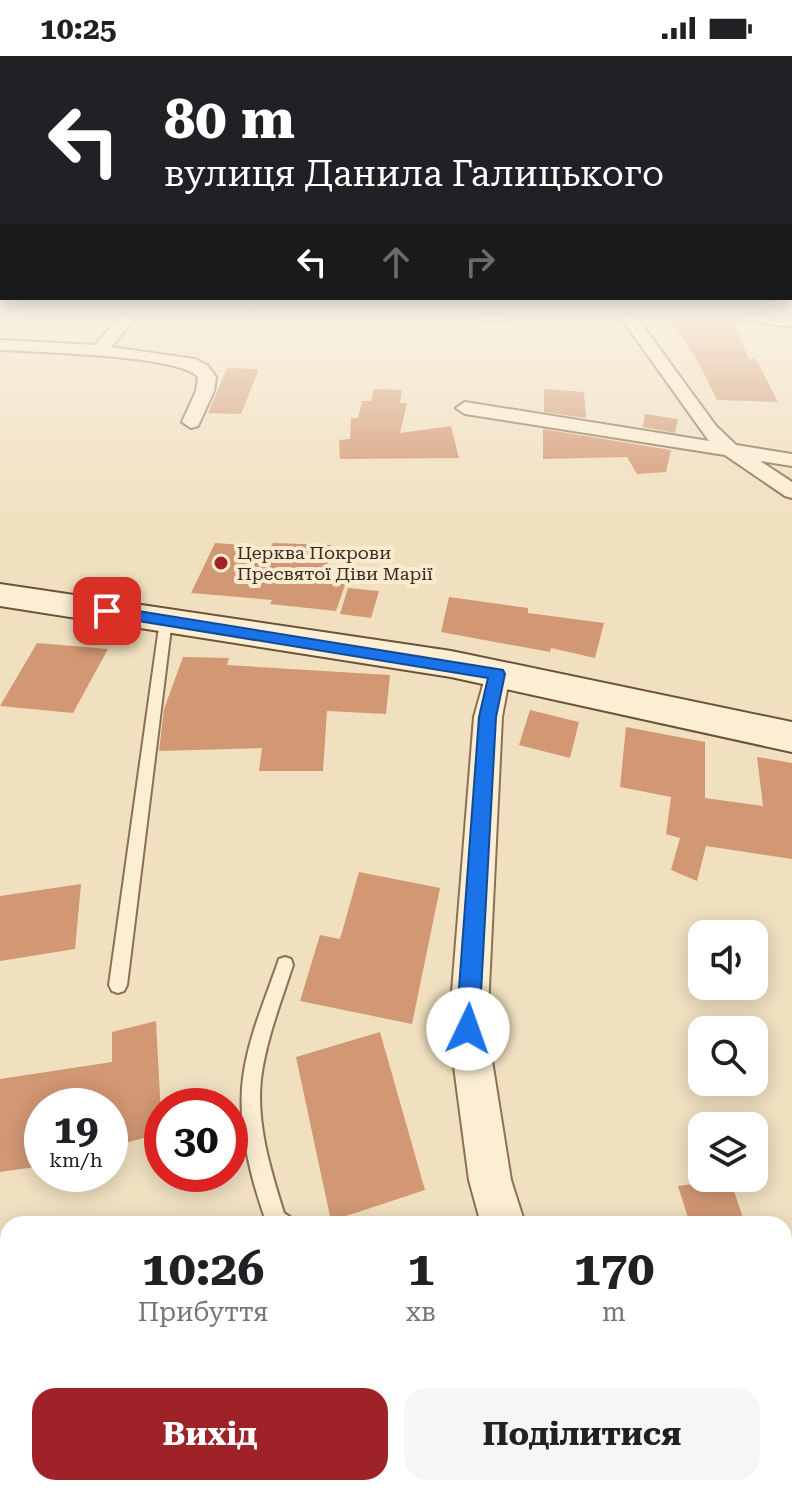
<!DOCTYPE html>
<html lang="uk">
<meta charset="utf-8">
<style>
:root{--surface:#fff;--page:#f6f6f6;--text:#202124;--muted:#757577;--accent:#9f2228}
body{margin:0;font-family:"Roboto Serif",serif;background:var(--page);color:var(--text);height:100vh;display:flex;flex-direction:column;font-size:30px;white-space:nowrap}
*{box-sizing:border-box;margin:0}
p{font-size:26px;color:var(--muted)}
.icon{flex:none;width:44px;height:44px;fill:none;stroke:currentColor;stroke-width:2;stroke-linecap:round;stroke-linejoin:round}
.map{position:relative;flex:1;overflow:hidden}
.panel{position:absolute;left:0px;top:1160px;width:792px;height:280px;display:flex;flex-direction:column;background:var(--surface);border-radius:24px 24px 0 0;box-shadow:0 4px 20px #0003}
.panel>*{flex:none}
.top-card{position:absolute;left:0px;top:0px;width:792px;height:244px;box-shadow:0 4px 20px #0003;background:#202124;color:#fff;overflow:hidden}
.tools{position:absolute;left:688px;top:864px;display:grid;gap:16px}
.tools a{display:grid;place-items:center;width:80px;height:80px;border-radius:16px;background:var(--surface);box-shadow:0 4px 20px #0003;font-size:40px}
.speed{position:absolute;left:24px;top:1032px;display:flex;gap:16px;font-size:40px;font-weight:700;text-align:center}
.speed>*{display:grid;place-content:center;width:104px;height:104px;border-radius:50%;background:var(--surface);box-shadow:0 4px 20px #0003;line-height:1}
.speed small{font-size:20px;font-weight:400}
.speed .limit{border:12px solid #d22;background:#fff;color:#111}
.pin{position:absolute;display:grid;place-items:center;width:68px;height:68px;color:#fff;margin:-34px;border-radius:16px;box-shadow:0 4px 12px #0006}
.me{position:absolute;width:88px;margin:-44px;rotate:3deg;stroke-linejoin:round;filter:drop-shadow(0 0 6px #0008)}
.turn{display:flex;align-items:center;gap:28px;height:168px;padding:0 32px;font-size:36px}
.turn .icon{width:104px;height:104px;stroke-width:2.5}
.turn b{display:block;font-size:56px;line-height:68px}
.lanes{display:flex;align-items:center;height:76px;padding:0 32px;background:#0003;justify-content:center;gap:40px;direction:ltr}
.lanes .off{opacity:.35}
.eta{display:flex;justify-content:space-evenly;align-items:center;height:136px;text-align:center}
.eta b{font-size:48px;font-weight:700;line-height:56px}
.action{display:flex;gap:16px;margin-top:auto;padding:16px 32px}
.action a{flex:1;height:92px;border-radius:24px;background:var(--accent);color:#fff;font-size:32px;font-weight:700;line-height:92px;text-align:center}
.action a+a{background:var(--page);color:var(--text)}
.status{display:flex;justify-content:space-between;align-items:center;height:56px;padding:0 40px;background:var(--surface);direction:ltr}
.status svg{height:22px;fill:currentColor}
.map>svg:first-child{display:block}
.building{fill:#d29773}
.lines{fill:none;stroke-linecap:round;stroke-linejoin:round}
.lane-casing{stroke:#8b7056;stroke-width:4}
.street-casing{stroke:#8b7056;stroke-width:4}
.secondary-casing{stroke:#6d513a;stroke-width:4}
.lane{fill:#fbeed3;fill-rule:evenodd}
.street{fill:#fbeed3;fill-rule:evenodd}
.secondary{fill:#fbeed3;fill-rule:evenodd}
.route{fill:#1a73e8;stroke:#114b97;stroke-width:2}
.poi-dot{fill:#9f2228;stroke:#f8ebd0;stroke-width:3}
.labels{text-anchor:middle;stroke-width:8;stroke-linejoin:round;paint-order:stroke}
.far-poi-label{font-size:18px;fill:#3a291c;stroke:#f8ebd0;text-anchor:start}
</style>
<div class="status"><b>10:25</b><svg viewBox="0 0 49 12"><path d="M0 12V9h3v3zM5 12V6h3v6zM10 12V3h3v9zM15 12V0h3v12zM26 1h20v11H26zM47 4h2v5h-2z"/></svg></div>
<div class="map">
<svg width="792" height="1440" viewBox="0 0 792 1440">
<rect width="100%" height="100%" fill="#f1e0c0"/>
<!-- building -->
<path class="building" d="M670,263L733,266L749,303H756L778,346L717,344L697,304Z
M227,312L259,313L241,358L208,357Z
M374,333L402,334L400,347H407L400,377L451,370L459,402L340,403L339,384L350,383L351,362H358L362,345H371Z
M544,333L584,336L586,362L544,356Z
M645,358L678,363L675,377L643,371Z
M543,373L671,394L666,416L637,418L627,401L543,403Z
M215,487L271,491L273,487L331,489L325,524L346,526L336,555L270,548L272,544L191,537Z
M348,532L379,535L371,562L340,558Z
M449,541L528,552V557L604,567L595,602L551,592L550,596L441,576Z
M37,587L108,593L73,657L0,650Z
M183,601L229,602L227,609L390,619L386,658L327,655L323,715H259L262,692L159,695L164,653Z
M530,654L579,666L570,702L519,689Z
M626,671L705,686V742L763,750L757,701L792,707V803L706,790L697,825L671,814L680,782L666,778L671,741L620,731Z
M359,816L440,832L412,968L300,945L320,879L340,883Z
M81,828L75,893L0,905V840Z
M156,965L162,1077L114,1090L113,1050H42V1110L0,1116V1023L112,1006V976Z
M380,976L425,1134L331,1165L296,1001Z
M730,1123L745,1168H690L678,1130Z"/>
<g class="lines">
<defs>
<path id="lane" d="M166,560L172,564L127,929L124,935L118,937L112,935L109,929L160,564Z
M285,901L291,903L293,909C281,946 266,984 261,1023C256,1068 271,1115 284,1157L290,1161L293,1168H267C251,1124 237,1069 243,1022C248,983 264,946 277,909L279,903Z"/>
<path id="street" d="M121,259H138L111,291L195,303L207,309L216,321L214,335L198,370L191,372L182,366L196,335L198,321C180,299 34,296 0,294V284L95,289Z
M479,259H515C508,266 490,267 480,264Z
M619,259H635L716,370L736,389L792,398V410L760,405L792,426V442L785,440L725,399L465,358L456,352L465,346L709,385Z
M734,259L792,261V271L742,264Z
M497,609L506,611L510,618L502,661L487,973L511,1124L525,1168H481L469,1124L449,973L474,661L488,611Z
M550,1432H602L604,1440H552Z"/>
<path id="secondary" d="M0,528L451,595L792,666V696L451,621L0,550Z"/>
</defs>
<!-- lane casing -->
<use href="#lane" class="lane-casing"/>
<!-- street casing -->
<use href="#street" class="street-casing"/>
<!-- secondary casing -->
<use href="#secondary" class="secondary-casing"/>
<!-- lane -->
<use href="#lane" class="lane"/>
<!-- street -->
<use href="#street" class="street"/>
<!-- secondary -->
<use href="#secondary" class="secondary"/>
</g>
<!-- sky -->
<linearGradient id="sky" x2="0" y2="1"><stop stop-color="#8cbad5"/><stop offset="0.56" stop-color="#f9f1e3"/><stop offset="1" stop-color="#f9f1e3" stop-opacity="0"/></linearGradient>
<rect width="792" height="461" fill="url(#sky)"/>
<!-- route -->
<path class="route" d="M107,550L503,614L505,618L496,661L479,973L476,981L468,984L459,981L456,973L479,661L488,622L102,559L99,555Z"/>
<!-- markers -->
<circle class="poi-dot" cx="221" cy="507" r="8"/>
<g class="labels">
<!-- far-poi labels -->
<g class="far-poi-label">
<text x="237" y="503">Церква Покрови<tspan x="237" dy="21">Пресвятої Діви Марії</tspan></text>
</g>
</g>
</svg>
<div class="tools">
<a><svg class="icon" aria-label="sound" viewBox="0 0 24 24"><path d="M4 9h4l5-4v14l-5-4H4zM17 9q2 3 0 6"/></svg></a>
<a><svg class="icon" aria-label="search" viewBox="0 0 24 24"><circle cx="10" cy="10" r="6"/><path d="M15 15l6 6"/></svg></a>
<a><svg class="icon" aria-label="layers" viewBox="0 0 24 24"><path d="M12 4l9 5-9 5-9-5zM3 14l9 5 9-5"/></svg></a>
</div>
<div class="speed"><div>19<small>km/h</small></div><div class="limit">30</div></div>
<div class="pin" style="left:107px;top:555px;background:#d93025"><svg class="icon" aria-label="arrive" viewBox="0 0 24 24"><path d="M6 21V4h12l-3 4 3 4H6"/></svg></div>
<svg class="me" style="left:468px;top:973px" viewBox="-20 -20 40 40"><circle r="19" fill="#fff"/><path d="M0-13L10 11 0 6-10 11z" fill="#1a73e8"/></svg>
<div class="top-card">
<div class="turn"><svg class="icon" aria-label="left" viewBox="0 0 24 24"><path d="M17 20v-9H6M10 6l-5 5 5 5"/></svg><div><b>80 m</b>вулиця Данила Галицького</div></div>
<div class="lanes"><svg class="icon" aria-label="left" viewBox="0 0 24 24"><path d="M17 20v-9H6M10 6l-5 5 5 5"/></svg><svg class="icon off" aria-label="ahead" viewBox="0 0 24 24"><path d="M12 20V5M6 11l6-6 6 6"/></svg><svg class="icon off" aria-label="right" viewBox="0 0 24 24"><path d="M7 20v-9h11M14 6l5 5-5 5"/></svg></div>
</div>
<section class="panel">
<div class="eta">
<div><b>10:26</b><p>Прибуття</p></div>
<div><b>1</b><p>хв</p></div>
<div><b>170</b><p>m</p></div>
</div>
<div class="action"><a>Вихід</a><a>Поділитися</a></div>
</section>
</div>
